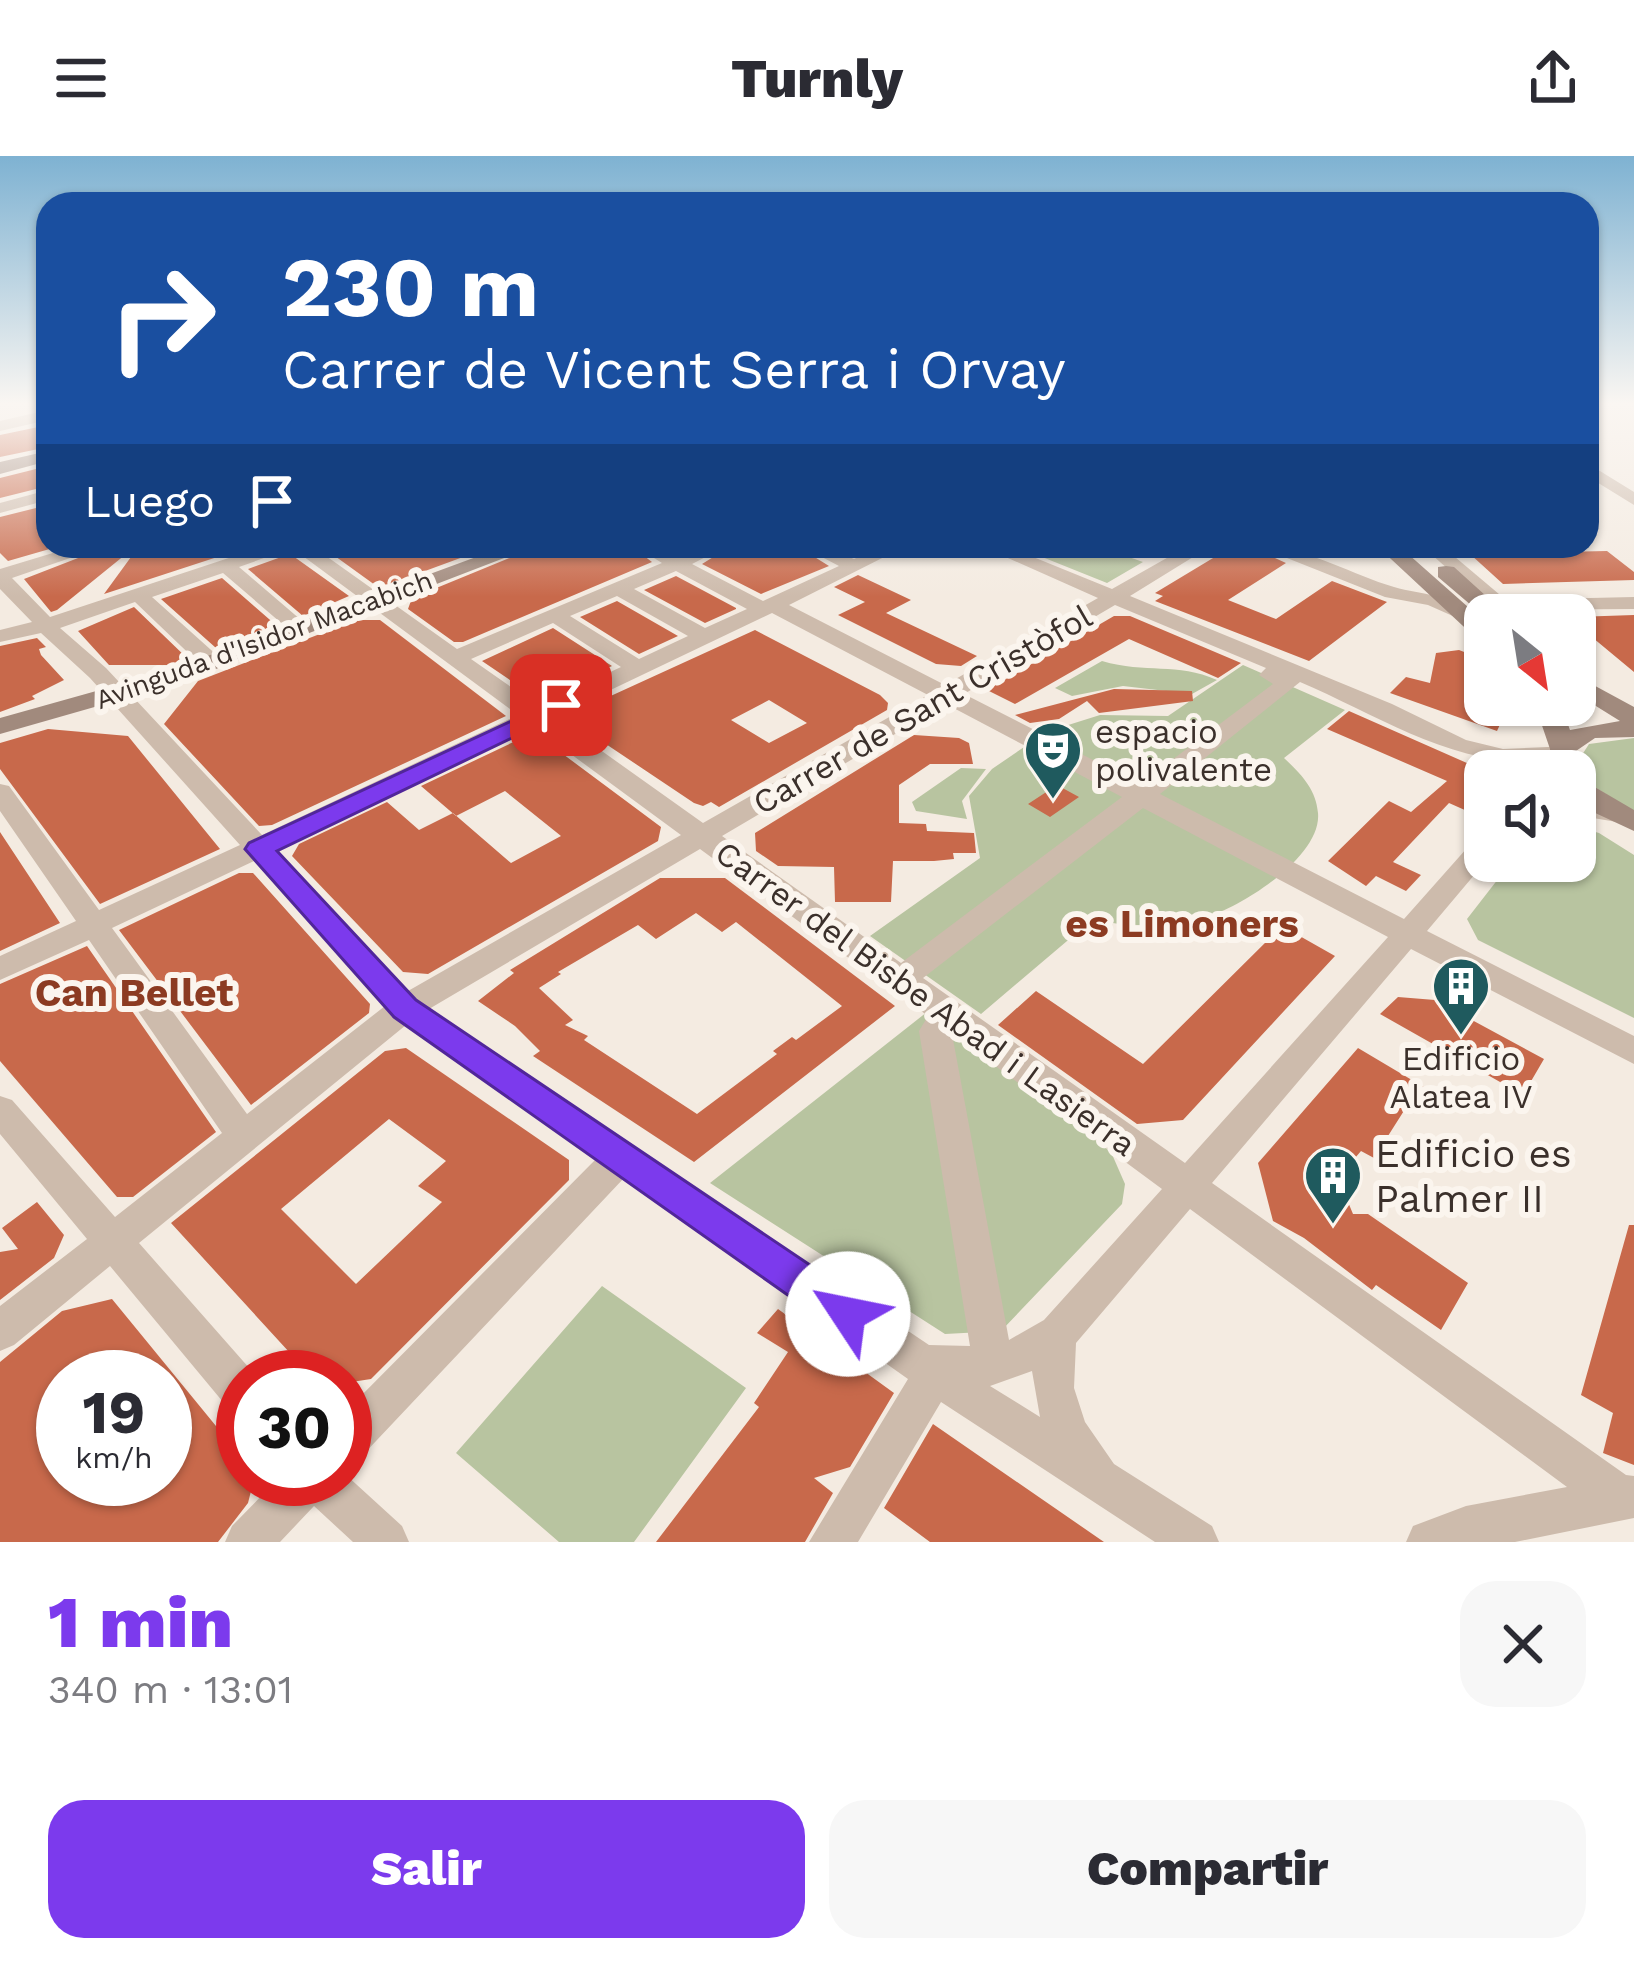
<!DOCTYPE html>
<html lang="es">
<meta charset="utf-8">
<style>
:root{--surface:#fff;--page:#f7f7f7;--text:#2b2b33;--muted:#7c7c81;--accent:#7c3aed}
body{margin:0;font-family:"Work Sans",sans-serif;background:var(--page);color:var(--text);height:100vh;display:flex;flex-direction:column;font-size:45px;white-space:nowrap}
*{box-sizing:border-box;margin:0}
p{font-size:39px;color:var(--muted)}
.icon{flex:none;width:66px;height:66px;fill:none;stroke:currentColor;stroke-width:2;stroke-linecap:round;stroke-linejoin:round}
.map{position:relative;height:1386px;overflow:hidden}
.drawer{display:flex;flex-direction:column;background:var(--surface);flex:1}
.drawer>*{flex:none}
.top-card{position:absolute;left:36px;top:36px;width:1563px;height:366px;border-radius:36px;box-shadow:0 3px 9px #0004;background:#1a4fa0;color:#fff;overflow:hidden}
.needle{width:78px;rotate:150deg}
.controls{position:absolute;left:1464px;top:438px;display:grid;gap:24px}
.controls a{display:grid;place-items:center;width:132px;height:132px;border-radius:24px;background:var(--surface);box-shadow:0 3px 9px #0004;font-size:60px}
.speed{position:absolute;left:36px;top:1194px;display:flex;gap:24px;font-size:60px;font-weight:700;text-align:center}
.speed>*{display:grid;place-content:center;width:156px;height:156px;border-radius:50%;background:var(--surface);box-shadow:0 3px 9px #0004;line-height:1}
.speed small{font-size:30px;font-weight:400}
.speed .limit{border:18px solid #d22;background:#fff;color:#111}
.pin{position:absolute;display:grid;place-items:center;width:102px;height:102px;color:#fff;margin:-51px;border-radius:24px;box-shadow:0 6px 18px #0006}
.me{position:absolute;width:132px;margin:-66px;rotate:304deg;stroke-linejoin:round;filter:drop-shadow(0 0 9px #0008)}
.turn{display:flex;align-items:center;gap:42px;height:252px;padding:0 48px;font-size:54px}
.turn .icon{width:156px;height:156px;stroke-width:2.5}
.turn b{display:block;font-size:84px;line-height:102px}
.then{display:flex;align-items:center;height:114px;padding:0 48px;background:#0003;gap:24px;font-size:45px}
.round{display:grid;place-items:center;flex:none;width:126px;height:126px;border-radius:36px;background:var(--page)}
.summary{display:flex;align-items:center;justify-content:space-between;height:204px;padding:0 48px}
h1{font-size:72px;font-weight:800;line-height:90px;color:var(--accent)}
.cta{display:flex;gap:24px;margin-top:auto;padding:24px 48px}
.cta a{flex:1;height:138px;border-radius:36px;background:var(--accent);color:#fff;font-size:48px;font-weight:800;line-height:138px;text-align:center}
.cta a+a{background:var(--page);color:var(--text)}
header{display:flex;justify-content:space-between;align-items:center;height:156px;padding:0 48px;background:var(--surface);font-size:54px;font-weight:800}
.map>svg:first-child{display:block}
.green{fill:#b8c4a0}
.building{fill:#c8694b;fill-rule:evenodd}
.lines{fill:none;stroke-linecap:round;stroke-linejoin:round}
.street{fill:#cdbbac;fill-rule:evenodd}
.secondary{fill:#a18a7d;fill-rule:evenodd}
.route{fill:#7c3aed;stroke:#51269a;stroke-width:3}
.labels{text-anchor:middle;stroke-width:12;stroke-linejoin:round;paint-order:stroke}
.far-street-label{font-size:27px;fill:#3b302b;stroke:#fbf5ee}
.street-label{font-size:33px;fill:#3b302b;stroke:#fbf5ee}
.poi-label{font-size:33px;fill:#3b302b;stroke:#fbf5ee;text-anchor:start}
.quarter-label{font-size:39px;font-weight:bold;fill:#8c3b22;stroke:#fbf5ee}
.near-poi-label{font-size:39px;fill:#3b302b;stroke:#fbf5ee;text-anchor:start}
</style>
<header><svg class="icon" aria-label="menu" viewBox="0 0 24 24"><path d="M4 6h16M4 12h16M4 18h16"/></svg>Turnly<svg class="icon" aria-label="share" viewBox="0 0 24 24"><path d="M12 15V3M7 8l5-5 5 5M5 13v7h14v-7"/></svg></header>
<div class="map">
<svg width="1634" height="1386" viewBox="0 0 1634 1386">
<rect width="100%" height="100%" fill="#f4ebe1"/>
<!-- green -->
<path class="green" d="M1015,390H1098L1143,406L1107,427Z
M1102,505C1146,518 1177,506 1217,524L1192,538L1123,530L1072,540L1055,532Z
M1243,509L1345,554L1284,602C1301,618 1316,633 1318,657C1322,700 1242,751 1206,761C1173,771 1126,772 1093,763L981,858L870,780L980,702L969,640L992,613L1046,576L1100,559L1168,560Z
M1634,582V656L1590,628L1578,605L1589,588Z
M961,612L986,613L962,645L967,663L916,655L912,646Z
M1575,670L1599,677L1634,699V862L1478,784L1467,763L1512,705H1575Z
M927,856L1111,996L1125,1028L1122,1048L1001,1175L945,1178L710,1027Z
M602,1130L746,1232L634,1386H559L456,1297Z"/>
<!-- building -->
<path class="building" d="M48,269V291L0,301V279Z
M48,310V330L0,342V322Z
M48,349V390H60L8,405L0,397V361Z
M109,390H136L57,454L51,456L24,423Z
M139,390H251L104,438Z
M321,390H493L387,429H375Z
M539,390H631L652,406L463,486H454L408,453L412,442Z
M731,390H797L829,410L761,438L702,408Z
M1233,390H1249L1286,407L1228,444L1276,463L1332,425L1387,446L1309,505L1155,445L1163,440L1155,437Z
M1607,395L1634,416V424L1503,428L1470,398Z
M284,400H293L349,440L303,460L248,413Z
M858,419L911,444L886,457L977,500L961,510L936,508L838,459L865,446L834,431Z
M676,420L736,452V453L705,467L644,434Z
M222,422L277,470L216,492L161,443Z
M617,445L678,480L639,498L580,461Z
M134,451L188,503L169,509H109L78,475Z
M1634,459V516L1575,467V461Z
M1114,460H1130L1241,507L1218,522L1129,483L1015,548L987,534Z
M356,464H380L506,560L272,669L259,670L164,568L198,525Z
M553,472L612,510L545,542L535,541L482,505Z
M755,474L880,539L888,547L887,554L719,651L711,646L703,650L694,647L576,568L580,554ZM769,544L807,567L769,587L731,564Z
M37,482L46,491L39,493L41,499L64,524L32,540L35,543L0,556V490Z
M1459,494L1485,504V549H1509L1497,575L1390,537L1406,521L1430,527L1436,497Z
M1114,533L1192,535L1193,545L1099,557L1087,545L1059,563L1030,567L1015,559Z
M1349,555L1485,615V650L1476,659L1449,647L1393,706L1421,719L1406,735L1376,720L1366,730L1328,705L1389,645L1411,656L1447,625L1327,573Z
M48,573L128,580L220,693L100,748L0,613V587Z
M914,579L959,582L969,587L973,608H930L899,629V667L926,668L927,675L974,677L976,697H953L954,703L934,705H893L891,746H835L834,711L778,710L756,695L755,677Z
M524,581H540L661,671L658,685L428,818L403,816L292,700L299,688L387,646L419,674L453,657L511,707L561,680L505,635L456,660L421,630Z
M1057,629L1079,641L1050,661L1028,648Z
M0,676L60,767L0,795Z
M239,717H253L370,848L369,857L251,949L119,774Z
M660,722H725L895,850L694,1006L533,900L540,895L515,870L478,845L514,817L510,814ZM696,757L722,776L736,766L842,850L796,884L792,881L773,895L777,898L697,958L584,884L588,880L565,869L573,864L539,832L561,818L558,816L638,769L656,783Z
M1282,770L1335,800L1183,964L1137,968L998,869L1036,835L1143,908Z
M87,790L216,976L133,1041H117L0,905V828Z
M1398,841L1435,844L1544,903L1523,939L1380,858Z
M406,892L569,1004V1024L371,1223L345,1227V1221H312L171,1067L385,895ZM389,963L446,1005L418,1030L442,1046L356,1128L281,1053Z
M1358,892L1427,933L1413,953L1407,950L1374,1002L1361,995L1338,1022L1353,1058H1368L1468,1127L1441,1174L1376,1129L1372,1134L1304,1082L1273,1065L1258,1007Z
M37,1046L64,1079L54,1102L0,1144V1096L18,1093L2,1072Z
M1629,1069H1634V1309L1603,1297L1613,1257L1581,1239Z
M112,1143L243,1303V1323H254L248,1347L218,1386H0V1206L62,1155ZM63,1221H165V1323H63Z
M778,1153L894,1237L850,1311L814,1322L833,1337L805,1386H656L759,1251L754,1247L788,1196L757,1177Z
M933,1268L1104,1386H930L884,1352Z"/>
<g class="lines">
<!-- street -->
<path class="street" d="M48,254V264L0,275V265Z
M1587,307L1634,336V349L1587,320Z
M48,334V344L0,357V347Z
M76,390H105L12,422L50,461L265,390H312L457,493L662,407L635,390H658L678,400L702,390H727L692,408L763,445L839,410L801,390H825L854,403L882,390H906L789,449L945,529L1098,442L981,390H1006L1112,433L1188,390H1211L1130,440L1392,548L1466,584L1503,593L1571,590L1574,595L1571,600C1472,624 1387,563 1300,526L1160,638L1404,763L1475,683L1485,680L1486,705L1427,775L1634,880V908L1411,793L1212,1027L1626,1319L1634,1320V1362L1515,1386H1406L1413,1370L1466,1350L1567,1331L1190,1053L1076,1187L1074,1232L1085,1266L1114,1308L1212,1370L1219,1386H1155L941,1246L858,1386H809L908,1223L624,1022L360,1302L345,1309V1256L596,1003L406,869L139,1087L257,1221H243V1258L228,1252L110,1110L14,1189L0,1195V1150L87,1083L0,978V940L12,944L115,1061L222,977L89,784L0,824V800L76,765L0,655V628L9,630L99,754L240,689L90,522L41,477L0,486V474L32,466L0,433V413ZM292,392L518,559L262,679L106,512L60,472L135,446L204,512H220V502L152,441L223,417L294,478H308V470L239,411ZM676,415L747,453L705,472L634,433ZM617,440L688,480L639,503L570,460ZM1115,449L1266,512L1259,519L1273,528L1140,628L964,538ZM772,457L928,539L703,667L554,561ZM553,467L621,511L538,550L471,503ZM946,548L1122,641L901,807L722,680ZM534,571L681,679L408,835L276,694ZM1143,652L1388,781L1185,1007L923,822ZM700,693L928,860L919,875L970,1190L929,1189L429,853ZM254,705L385,850L247,958L112,772ZM952,878L1162,1033L1044,1164L1009,1184ZM1032,1215L1040,1261L990,1230Z
M1257,390C1305,390 1348,417 1394,431C1422,439 1451,438 1474,459L1464,465L1428,449L1385,441Z
M1422,390H1442L1506,444L1634,441V453L1494,454Z
M1575,643L1626,652L1630,658L1617,666L1575,659Z
M345,1318L402,1370L409,1386H353L314,1350L280,1386H225L232,1370L278,1323H345Z"/>
<!-- secondary -->
<path class="secondary" d="M48,295V305L0,318V306Z
M506,390H535L182,526L0,578V562L164,516Z
M1377,390H1399L1485,466V485L1477,483Z
M1446,410L1454,411L1507,459L1485,461L1438,421V411Z
M1575,519L1634,551V581L1595,582L1576,595V620L1634,654V675L1591,655L1575,642V615H1551L1550,593L1535,549H1561L1570,574L1620,565L1575,537Z"/>
</g>
<!-- sky -->
<linearGradient id="sky" x2="0" y2="1"><stop stop-color="#7eb2d2"/><stop offset="0.56" stop-color="#faf6f2"/><stop offset="1" stop-color="#faf6f2" stop-opacity="0"/></linearGradient>
<rect width="1634" height="441" fill="url(#sky)"/>
<!-- route -->
<path class="route" d="M561,542L570,544V554L277,695L416,844L862,1144L868,1158L862,1171L848,1177L833,1171L394,861L245,693L249,687Z"/>
<!-- icons -->
<defs>
<symbol id="theatre-pin" viewBox="-11 -11 22 30"><path d="M0 17L-7.5 6A9.5 9.5 0 1 1 7.5 6Z" fill="#1f5a5e" stroke="#fbf5ee"/><path d="M-5-5.5Q0-4 5-5.5V0Q5 5 0 6Q-5 5-5 0ZM-3.3-2.5H-1v1.5H-3.3ZM1-2.5H3.3v1.5H1ZM-2.8 1Q0 5.5 2.8 1Z" fill="#fff"/></symbol>
<symbol id="building-pin" viewBox="-11 -11 22 30"><path d="M0 17L-7.5 6A9.5 9.5 0 1 1 7.5 6Z" fill="#1f5a5e" stroke="#fbf5ee"/><path d="M-4-6H4V6H1V3H-1V6H-4ZM-2.5-4.3h1.7v1.8h-1.7ZM.8-4.3h1.7v1.8H.8ZM-2.5-1h1.7V.8h-1.7ZM.8-1h1.7V.8H.8Z" fill="#fff"/></symbol>
</defs>
<g fill-rule="evenodd">
<use href="#theatre-pin" x="1020" y="561" width="66" height="90"/>
<use href="#building-pin" x="1428" y="797" width="66" height="90"/>
<use href="#building-pin" x="1300" y="986" width="66" height="90"/>
</g>
<g class="labels">
<!-- far-street labels -->
<g class="far-street-label">
<text transform="translate(264 484) rotate(-20)" y="9">Avinguda d'Isidor Macabich</text>
</g>
<!-- street labels -->
<g class="street-label">
<text transform="translate(922 553) rotate(-30)" y="12">Carrer de Sant Cristòfol</text>
<text transform="translate(926 842) rotate(36)" y="12">Carrer del Bisbe Abad i Lasierra</text>
</g>
<!-- poi labels -->
<g class="poi-label">
<text x="1095" y="587">espacio<tspan x="1095" dy="38">polivalente</tspan></text>
<text x="1461" y="914" text-anchor="middle">Edificio<tspan x="1461" dy="38">Alatea IV</tspan></text>
</g>
<!-- quarter labels -->
<g class="quarter-label">
<text x="1182" y="781">es Limoners</text>
<text x="134" y="850">Can Bellet</text>
</g>
<!-- near-poi labels -->
<g class="near-poi-label">
<text x="1375" y="1011">Edificio es<tspan x="1375" dy="45">Palmer II</tspan></text>
</g>
</g>
</svg>
<div class="controls">
<a><svg class="needle" viewBox="-14 -14 28 28"><path d="M0-13l5 13h-10z" fill="#e53935"/><path d="M0 13l5-13h-10z" fill="#7c7c81"/></svg></a>
<a><svg class="icon" aria-label="sound" viewBox="0 0 24 24"><path d="M4 9h4l5-4v14l-5-4H4zM17 9q2 3 0 6"/></svg></a>
</div>
<div class="speed"><div>19<small>km/h</small></div><div class="limit">30</div></div>
<div class="pin" style="left:561px;top:549px;background:#d93025"><svg class="icon" aria-label="arrive" viewBox="0 0 24 24"><path d="M6 21V4h12l-3 4 3 4H6"/></svg></div>
<svg class="me" style="left:848px;top:1158px" viewBox="-20 -20 40 40"><circle r="19" fill="#fff"/><path d="M0-13L10 11 0 6-10 11z" fill="#7c3aed"/></svg>
<div class="top-card">
<div class="turn"><svg class="icon" aria-label="right" viewBox="0 0 24 24"><path d="M7 20v-9h11M14 6l5 5-5 5"/></svg><div><b>230 m</b>Carrer de Vicent Serra i Orvay</div></div>
<div class="then">Luego<svg class="icon" aria-label="arrive" viewBox="0 0 24 24"><path d="M6 21V4h12l-3 4 3 4H6"/></svg></div>
</div>
</div>
<section class="drawer">
<div class="summary"><div><h1>1 min</h1><p>340 m · 13:01</p></div><a class="round"><svg class="icon" aria-label="close" viewBox="0 0 24 24"><path d="M6 6l12 12M18 6L6 18"/></svg></a></div>
<div class="cta"><a>Salir</a><a>Compartir</a></div>
</section>
